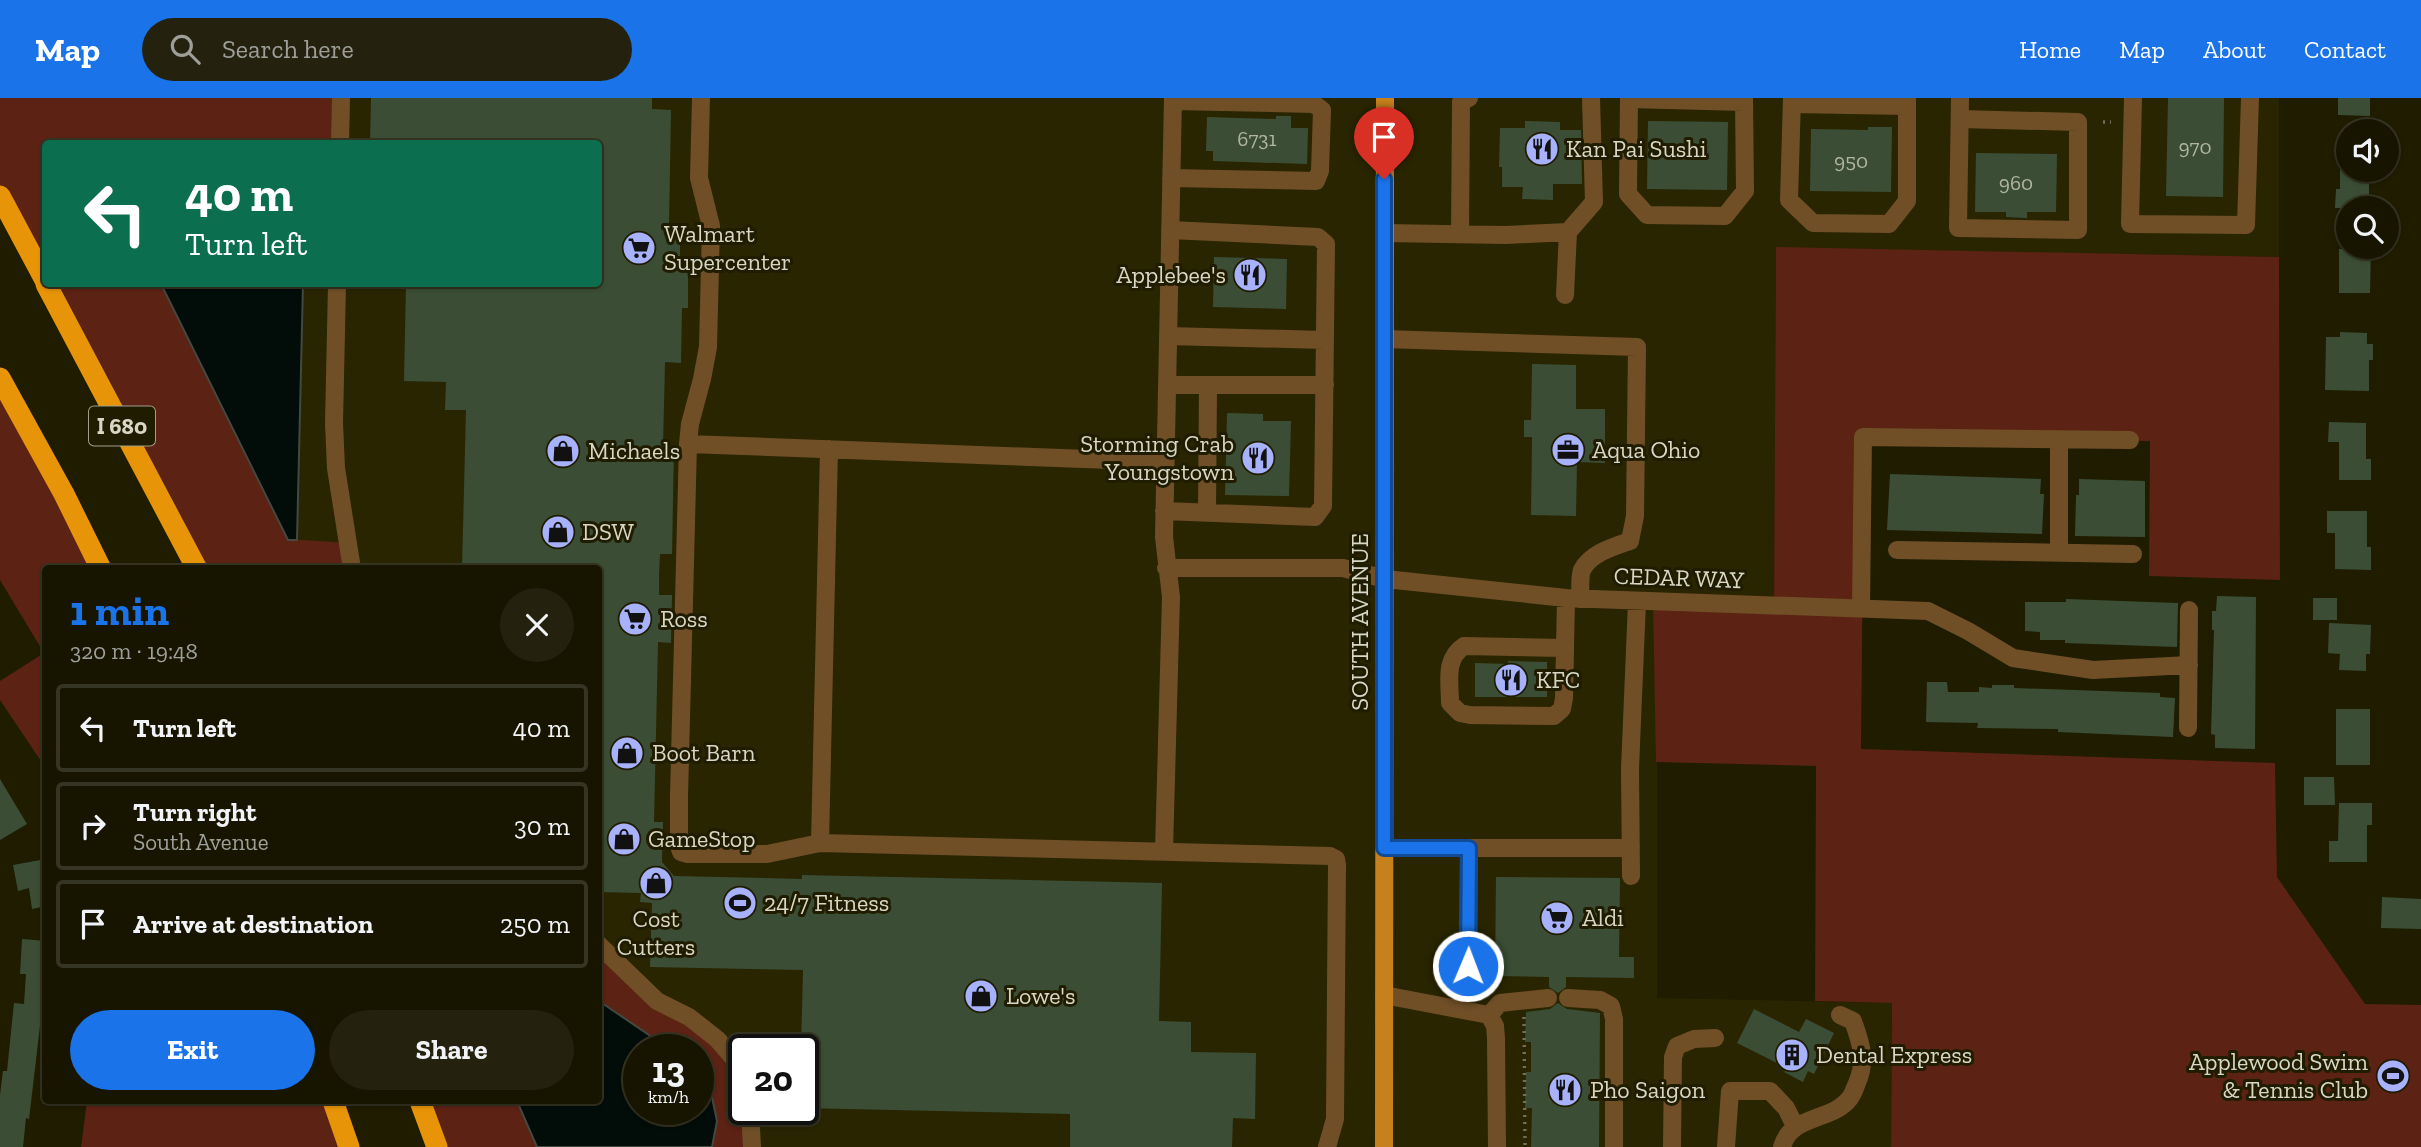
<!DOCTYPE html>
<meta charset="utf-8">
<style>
:root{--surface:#171500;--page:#24220f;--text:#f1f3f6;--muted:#9e9f99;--line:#363422;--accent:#1a73e8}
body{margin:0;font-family:"Zilla Slab",serif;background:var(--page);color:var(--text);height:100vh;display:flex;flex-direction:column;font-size:26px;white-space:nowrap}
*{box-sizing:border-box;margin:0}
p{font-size:23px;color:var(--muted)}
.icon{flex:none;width:38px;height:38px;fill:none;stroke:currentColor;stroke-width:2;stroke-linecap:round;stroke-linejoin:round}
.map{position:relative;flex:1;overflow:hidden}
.sheet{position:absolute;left:42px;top:467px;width:560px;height:539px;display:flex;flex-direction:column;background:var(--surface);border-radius:7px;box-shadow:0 2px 5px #0004,0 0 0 2px var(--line)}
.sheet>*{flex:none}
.guide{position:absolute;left:42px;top:42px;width:560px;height:147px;border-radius:7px;box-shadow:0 2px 5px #0004,0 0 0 2px var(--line);background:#0b6e4f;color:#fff;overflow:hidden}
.fabs{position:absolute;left:2336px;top:21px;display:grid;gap:14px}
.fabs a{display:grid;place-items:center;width:63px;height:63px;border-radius:50%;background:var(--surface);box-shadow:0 2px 5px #0004,0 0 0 2px var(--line);font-size:35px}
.speed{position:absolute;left:623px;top:936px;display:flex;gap:14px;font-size:35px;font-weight:700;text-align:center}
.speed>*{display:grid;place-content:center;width:91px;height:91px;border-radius:50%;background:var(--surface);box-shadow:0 2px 5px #0004,0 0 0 2px var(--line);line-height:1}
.speed small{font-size:18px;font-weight:400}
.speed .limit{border:4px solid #111;border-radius:10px;background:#fff;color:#111}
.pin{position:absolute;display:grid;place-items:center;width:60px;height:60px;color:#fff;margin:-72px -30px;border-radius:50% 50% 50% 0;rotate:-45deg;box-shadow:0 0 7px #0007}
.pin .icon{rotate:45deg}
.me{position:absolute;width:77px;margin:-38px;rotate:1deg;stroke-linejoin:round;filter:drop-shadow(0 0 5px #0008)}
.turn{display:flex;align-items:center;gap:24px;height:147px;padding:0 28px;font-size:32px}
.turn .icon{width:91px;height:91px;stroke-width:2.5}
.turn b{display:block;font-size:49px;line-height:60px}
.round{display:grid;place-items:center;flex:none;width:74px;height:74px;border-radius:37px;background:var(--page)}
.headline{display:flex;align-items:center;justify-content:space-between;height:119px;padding:0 28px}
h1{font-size:42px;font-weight:700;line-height:52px;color:var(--accent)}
.action{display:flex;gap:14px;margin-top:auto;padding:14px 28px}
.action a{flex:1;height:80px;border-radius:42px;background:var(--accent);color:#fff;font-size:28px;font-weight:700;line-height:80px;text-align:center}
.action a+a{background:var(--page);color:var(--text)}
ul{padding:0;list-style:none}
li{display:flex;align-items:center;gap:21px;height:88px;margin:0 14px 10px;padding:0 14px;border:4px solid var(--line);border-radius:7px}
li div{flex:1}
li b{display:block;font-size:26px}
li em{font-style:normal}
header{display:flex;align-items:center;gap:42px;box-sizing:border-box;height:98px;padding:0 35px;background:var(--accent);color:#fff}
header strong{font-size:33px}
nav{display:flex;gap:38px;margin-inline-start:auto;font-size:24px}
.search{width:490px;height:63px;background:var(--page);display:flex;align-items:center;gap:18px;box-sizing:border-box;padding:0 24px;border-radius:38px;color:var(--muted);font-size:26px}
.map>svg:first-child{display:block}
.built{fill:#292500}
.green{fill:#5c2214}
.water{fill:#020c09;stroke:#424941;stroke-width:2}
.building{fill:#3b4e35}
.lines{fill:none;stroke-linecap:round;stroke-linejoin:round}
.path{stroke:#716f57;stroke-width:3.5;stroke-dasharray:2 5;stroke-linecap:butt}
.minor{stroke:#704f27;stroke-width:18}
.major{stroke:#c6811d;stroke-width:18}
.highway{stroke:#e89409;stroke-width:21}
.route-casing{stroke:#114b97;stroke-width:18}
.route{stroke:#1a73e8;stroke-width:12}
.labels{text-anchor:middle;stroke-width:6;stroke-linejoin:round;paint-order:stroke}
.number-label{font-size:21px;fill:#b1b5a1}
.shield{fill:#1f1c00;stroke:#a09f8a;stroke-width:2}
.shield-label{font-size:23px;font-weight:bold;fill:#d8d7c5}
.poi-label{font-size:24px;fill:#d8d7c5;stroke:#1f1c00;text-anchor:start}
.street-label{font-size:24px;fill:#d8d7c5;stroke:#1f1c00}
</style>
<header>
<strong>Map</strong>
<div class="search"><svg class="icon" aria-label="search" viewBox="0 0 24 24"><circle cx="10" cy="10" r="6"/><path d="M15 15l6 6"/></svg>Search here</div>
<nav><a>Home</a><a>Map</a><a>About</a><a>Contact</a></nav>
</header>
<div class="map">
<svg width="2421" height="1049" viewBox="0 0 2421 1049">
<rect width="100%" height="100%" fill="#1f1c00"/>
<!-- built -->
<path class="built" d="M341,0H2279V159L1776,150L1774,508L1657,653V900L1892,905L1891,1049H752L750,1012H803V952H744V978L599,846L598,471H352L348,446L297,442L303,186H598V46L340,45Z"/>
<!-- green -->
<path class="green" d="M0,0H341L340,45L46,46L45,184L0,98Z
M1776,149L2279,159L2280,482L2149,478L2150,343L1864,339L1861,651L2275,665L2277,779L2365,906L2421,907V1049H1891L1892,905L1815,903L1816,668L1656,664L1653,504L1774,507Z
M46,186H161L288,441L348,445L352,471H197Z
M0,280L101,471H46L45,669L0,602V583L44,555L0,482Z
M598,846L689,919L744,978V1012L752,1049H712L717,1023L708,981L698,973V952H671L599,903Z
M87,1003H333L349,1049H81Z
M420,1003H517L537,1049H437Z"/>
<!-- water -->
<path class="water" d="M161,186H303L297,442H288Z
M599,903L671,952H639V1012H698V973L708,980L717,1023L712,1049H537L517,1003H598Z"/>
<!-- building -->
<path class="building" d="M371,0H652V11L671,12L669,128H680V173H688V210H682L681,265L665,264L663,348H674L672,456H660L659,477V497H672L671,545L658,544L654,724H663L662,764L674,778L802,781V777L1162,785L1159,923L1191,924V954L1256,955L1255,1021L1233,1020L1232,1049H1070V1016L803,1010V952H801L803,872L650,869L652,805L640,804L641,795L598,794V471H462L466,312H445L446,284L404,283L406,186H598V46H370Z
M2168,0H2224L2223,99L2166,98Z
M2338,0H2370V18L2338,17Z
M1276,18H1291V30H1308L1307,66L1213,63V53H1206L1207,19L1276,21Z
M1525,23L1560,24V32H1581L1582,86H1553V102L1522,101L1523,89H1502V69H1499L1500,30H1525Z
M1648,23L1728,24L1727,92L1647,91Z
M1868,29H1892L1891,94L1810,93L1811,31L1868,32Z
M1976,55L2057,56L2056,114H2027V120L2006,119V114H1975Z
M2340,72H2369V110H2335L2336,91H2340Z
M2339,151H2371L2370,195H2339Z
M1214,159L1287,161L1286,211L1213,209Z
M2340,234L2367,235V246H2373V262H2369V293L2325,292L2326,239H2340Z
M1532,266L1576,267V311H1605V365L1577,364L1576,418L1531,417L1532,339H1524V322H1531Z
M1227,315L1263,316V323H1291L1289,398L1225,397Z
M2329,324L2366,325V361H2371V382H2339V344H2328Z
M1890,376L2041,381L2040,396H2044L2042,436L1887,432Z
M2079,381L2145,383V439L2075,438L2076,397H2079Z
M2327,413H2367V449H2371V472L2335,471V435H2327Z
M2217,498L2256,499L2255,651L2215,650V637L2211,636L2214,532H2212V513H2216Z
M2313,500H2337V522H2313Z
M2066,501L2178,505L2177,549L2065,545V542H2040V534L2025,533V504H2066Z
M2329,525L2371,527L2370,556H2366V573L2339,572L2340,556L2328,555Z
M1508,563L1547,564V599H1475V565L1508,566Z
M1927,584H1947L1948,594H1979V589L1992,590V587H2014V590L2160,595V599L2175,600L2173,639L2058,634V631L1977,630L1978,625L1926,624Z
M2336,611H2370V667H2336Z
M2304,679H2334L2335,707H2304Z
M0,681L27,726L0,742Z
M2339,705H2372V727H2367V764H2329V743H2338Z
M46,761V808L32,811L29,790L18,793L13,767Z
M1496,779L1620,780L1619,859H1634V880L1566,879V889L1558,895L1549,889V879L1495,878Z
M2382,799L2421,801V831L2381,830Z
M22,841L46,843V919L44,928H40L29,1021L26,1020L23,1049H0V997L3,973H7L14,905L24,906L26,876H20Z
M1558,905L1567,911L1600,915L1599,1049H1531L1532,1010H1525L1526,974H1531V944H1525L1526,914L1550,911Z
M1754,911L1799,934L1806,921L1834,935L1814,976L1808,973L1803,984L1784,974L1787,970L1737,945Z"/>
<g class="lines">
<!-- path -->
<path class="path" d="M2103,24H2111
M1524,919L1525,1049"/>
<!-- minor -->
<path class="minor" d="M701,0L699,80L711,128L708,249L702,281L690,326L688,346L679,699V748L681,754L688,756H767L820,745L1330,758L1336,761L1337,767L1335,1021L1327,1049
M1629,0L1628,96L1647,117L1725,118L1745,93L1744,0
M1792,0L1789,102L1813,125L1889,126L1907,103V0
M2133,0L2130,126L2246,127L2250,0
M1629,1L1744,4
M1792,6L1907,8
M1960,21L2078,24V132L1958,130L1960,0
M340,46L341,0
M1171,80L1316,83L1320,73L1322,12L1314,6L1173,3
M1384,135L1506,137L1568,134L1594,104L1591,0
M1460,136L1461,4L1469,0
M337,186L334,325L336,370L352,471
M1565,197L1568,134
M1168,238L1325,242
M1384,241L1637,249L1635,418L1630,443C1613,449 1591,455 1582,472C1579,480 1581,493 1580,501
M1167,287H1325
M688,346L1165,364
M1164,413L1315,419L1323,408L1326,146L1318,139L1170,132
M1207,415L1208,287
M1897,452L2133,456
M2059,455V342
M1166,470H1343L1385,481L1566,500L1928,513L1968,533L2013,560L2093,572L2189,567
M1861,510L1863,339L2130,342
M1564,550L1464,548C1444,561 1450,584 1450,605L1460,615L1470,617L1554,618L1562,611L1564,600L1566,500
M2188,630L2189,512
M820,745L829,351
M1384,750H1631
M1164,753L1171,499L1164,439L1173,0
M1631,778L1630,671L1637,504
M598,846L657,903L689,919L717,941L738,965L744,978
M1468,868L1469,750
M1384,897L1489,917L1495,928L1496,940L1497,1049
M1568,900L1600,902L1611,908L1614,921V1049
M1489,917L1500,905L1548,900
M750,1012L752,1049
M1672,1049L1673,959L1677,948L1694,941L1715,940
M1726,1049L1730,993H1770L1786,1010L1795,1028
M1782,1049C1791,1016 1832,1024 1850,1000C1853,996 1855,990 1857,985C1867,963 1861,945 1853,923L1840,917"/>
<!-- major -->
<path class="major" d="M1384,1049L1385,0"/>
<!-- highway -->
<path class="highway" d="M0,98L46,184
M46,186L197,471
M0,280L64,396L101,471
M333,1003L349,1049
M420,1003L437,1049"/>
</g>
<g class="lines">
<defs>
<path id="route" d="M1384,81V750H1469L1468,868"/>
</defs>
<!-- route casing -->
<use href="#route" class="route-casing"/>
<!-- route -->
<use href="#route" class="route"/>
</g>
<!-- icons -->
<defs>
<symbol id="restaurant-disc" viewBox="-11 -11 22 22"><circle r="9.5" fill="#a7b1fc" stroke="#1f1c00"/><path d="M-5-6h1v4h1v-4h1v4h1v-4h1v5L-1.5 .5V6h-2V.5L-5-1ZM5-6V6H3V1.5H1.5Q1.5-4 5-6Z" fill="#111"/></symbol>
<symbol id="supermarket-disc" viewBox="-11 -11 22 22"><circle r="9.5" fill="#a7b1fc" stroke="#1f1c00"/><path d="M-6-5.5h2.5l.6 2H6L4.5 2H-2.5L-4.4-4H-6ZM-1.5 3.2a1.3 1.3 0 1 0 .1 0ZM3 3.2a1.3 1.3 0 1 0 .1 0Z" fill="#111"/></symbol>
<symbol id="office-disc" viewBox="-11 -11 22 22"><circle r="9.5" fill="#a7b1fc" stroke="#1f1c00"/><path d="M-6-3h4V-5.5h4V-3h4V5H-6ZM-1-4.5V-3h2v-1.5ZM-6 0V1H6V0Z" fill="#111"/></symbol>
<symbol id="shop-disc" viewBox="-11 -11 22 22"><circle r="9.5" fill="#a7b1fc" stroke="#1f1c00"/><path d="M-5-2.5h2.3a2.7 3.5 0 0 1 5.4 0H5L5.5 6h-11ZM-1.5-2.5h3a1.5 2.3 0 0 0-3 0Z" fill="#111"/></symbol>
<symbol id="stadium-disc" viewBox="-11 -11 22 22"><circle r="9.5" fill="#a7b1fc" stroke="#1f1c00"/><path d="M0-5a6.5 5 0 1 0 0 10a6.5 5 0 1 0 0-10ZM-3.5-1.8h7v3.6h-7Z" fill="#111"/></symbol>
<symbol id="building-disc" viewBox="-11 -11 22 22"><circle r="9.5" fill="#a7b1fc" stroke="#1f1c00"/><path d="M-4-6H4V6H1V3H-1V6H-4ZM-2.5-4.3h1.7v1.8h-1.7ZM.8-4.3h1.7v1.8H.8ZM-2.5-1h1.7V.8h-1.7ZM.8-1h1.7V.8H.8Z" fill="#111"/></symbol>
</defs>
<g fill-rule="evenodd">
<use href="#restaurant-disc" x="1523" y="32" width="38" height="38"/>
<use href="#supermarket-disc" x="620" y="131" width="38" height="38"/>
<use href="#restaurant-disc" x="1231" y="158" width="38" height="38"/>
<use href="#office-disc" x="1549" y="333" width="38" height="38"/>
<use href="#shop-disc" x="544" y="334" width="38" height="38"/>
<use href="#restaurant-disc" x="1239" y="341" width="38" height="38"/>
<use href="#shop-disc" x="539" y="415" width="38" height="38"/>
<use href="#supermarket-disc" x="616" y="502" width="38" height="38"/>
<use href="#restaurant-disc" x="1492" y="563" width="38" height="38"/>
<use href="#shop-disc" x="608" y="636" width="38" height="38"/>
<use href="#shop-disc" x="605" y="722" width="38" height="38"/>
<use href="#shop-disc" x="637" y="766" width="38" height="38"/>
<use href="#stadium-disc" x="721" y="786" width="38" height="38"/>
<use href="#supermarket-disc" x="1538" y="801" width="38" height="38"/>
<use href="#shop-disc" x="962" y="879" width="38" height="38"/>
<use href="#building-disc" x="1773" y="938" width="38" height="38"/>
<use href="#stadium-disc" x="2374" y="959" width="38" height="38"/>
<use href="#restaurant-disc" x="1546" y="973" width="38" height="38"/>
</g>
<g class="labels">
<!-- number labels -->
<g class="number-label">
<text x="1257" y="48">6731</text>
<text x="2195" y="56">970</text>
<text x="1851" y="70">950</text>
<text x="2016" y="92">960</text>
</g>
<!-- shield labels -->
<rect class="shield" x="89" y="308.5" width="66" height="39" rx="5"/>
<g class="shield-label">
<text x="122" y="336">I 680</text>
</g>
<!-- poi labels -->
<g class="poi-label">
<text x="1566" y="59">Kan Pai Sushi</text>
<text x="664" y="144">Walmart<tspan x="664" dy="28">Supercenter</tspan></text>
<text x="1226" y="185" text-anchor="end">Applebee's</text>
<text x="1234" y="354" text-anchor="end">Storming Crab<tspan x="1234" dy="28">Youngstown</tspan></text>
<text x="1592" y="360">Aqua Ohio</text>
<text x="588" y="361">Michaels</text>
<text x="582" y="442">DSW</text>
<text x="660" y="529">Ross</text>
<text x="1536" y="590">KFC</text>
<text x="652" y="663">Boot Barn</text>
<text x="648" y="749">GameStop</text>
<text x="764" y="813">24/7 Fitness</text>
<text x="1582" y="828">Aldi</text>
<text x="656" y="829" text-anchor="middle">Cost<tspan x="656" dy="28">Cutters</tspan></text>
<text x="1006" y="906">Lowe's</text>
<text x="1816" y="965">Dental Express</text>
<text x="2368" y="972" text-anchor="end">Applewood Swim<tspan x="2368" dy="28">&amp; Tennis Club</tspan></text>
<text x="1590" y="1000">Pho Saigon</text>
</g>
<!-- street labels -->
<g class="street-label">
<text transform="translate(1679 480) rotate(2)" y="8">CEDAR WAY</text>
<text transform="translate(1360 524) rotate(-90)" y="8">SOUTH AVENUE</text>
</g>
</g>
</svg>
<div class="fabs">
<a><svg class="icon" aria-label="sound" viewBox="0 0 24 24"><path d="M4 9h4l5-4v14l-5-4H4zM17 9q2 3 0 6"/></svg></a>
<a><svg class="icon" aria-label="search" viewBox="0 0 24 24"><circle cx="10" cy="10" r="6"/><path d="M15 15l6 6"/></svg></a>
</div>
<div class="speed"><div>13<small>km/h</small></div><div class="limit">20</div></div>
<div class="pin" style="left:1384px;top:81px;background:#d93025"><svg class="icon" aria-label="arrive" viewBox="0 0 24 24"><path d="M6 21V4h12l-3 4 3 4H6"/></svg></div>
<svg class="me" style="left:1468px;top:868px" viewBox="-20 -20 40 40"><circle r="17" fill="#1a73e8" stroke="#fff" stroke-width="3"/><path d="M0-11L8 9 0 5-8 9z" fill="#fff"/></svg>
<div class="guide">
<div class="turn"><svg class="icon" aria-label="left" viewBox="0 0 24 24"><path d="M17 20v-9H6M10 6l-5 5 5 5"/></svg><div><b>40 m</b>Turn left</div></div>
</div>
<section class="sheet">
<div class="headline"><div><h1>1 min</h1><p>320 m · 19:48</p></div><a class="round"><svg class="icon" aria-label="close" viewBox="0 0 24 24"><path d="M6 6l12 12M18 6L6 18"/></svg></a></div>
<ul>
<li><svg class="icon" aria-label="left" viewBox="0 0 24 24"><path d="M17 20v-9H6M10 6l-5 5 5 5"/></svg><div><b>Turn left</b></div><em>40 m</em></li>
<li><svg class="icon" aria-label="right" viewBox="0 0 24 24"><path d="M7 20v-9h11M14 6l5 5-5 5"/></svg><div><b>Turn right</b><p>South Avenue</p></div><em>30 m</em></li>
<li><svg class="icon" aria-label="arrive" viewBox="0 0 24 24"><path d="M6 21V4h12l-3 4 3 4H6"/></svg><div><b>Arrive at destination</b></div><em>250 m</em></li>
</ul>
<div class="action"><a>Exit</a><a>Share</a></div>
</section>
</div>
